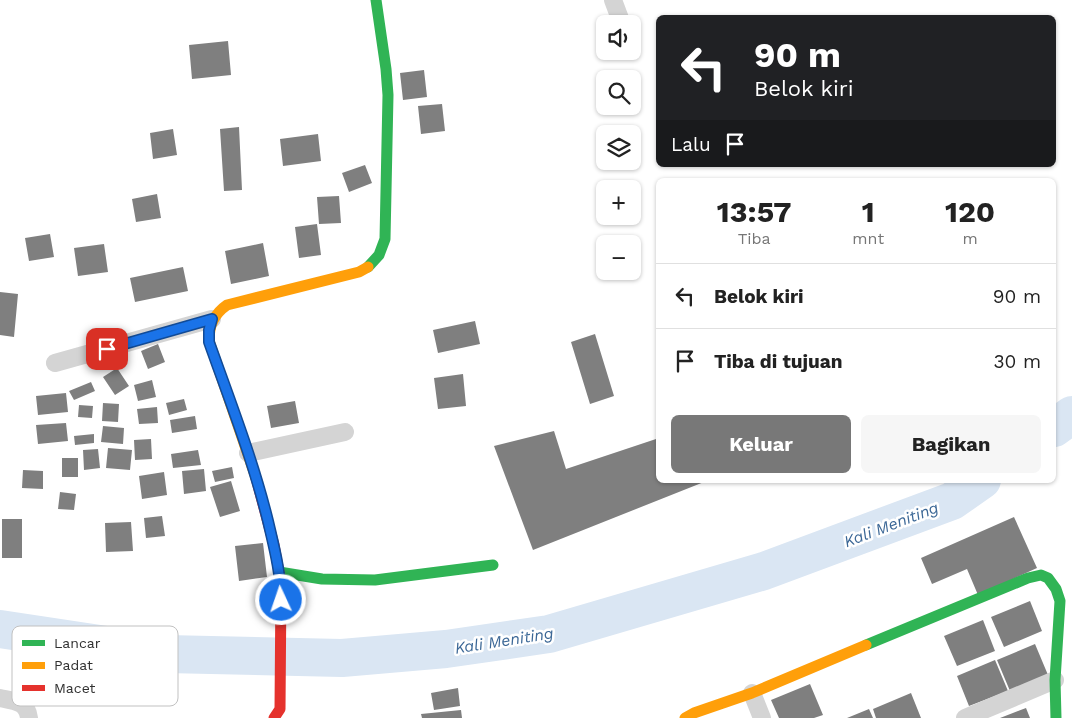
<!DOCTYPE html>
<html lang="id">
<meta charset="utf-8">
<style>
:root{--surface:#fff;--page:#f6f6f6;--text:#222;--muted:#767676;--line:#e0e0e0;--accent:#787878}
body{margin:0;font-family:"Work Sans",sans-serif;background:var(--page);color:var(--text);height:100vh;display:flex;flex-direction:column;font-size:19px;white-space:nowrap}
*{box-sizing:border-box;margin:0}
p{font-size:16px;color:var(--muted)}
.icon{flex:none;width:28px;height:28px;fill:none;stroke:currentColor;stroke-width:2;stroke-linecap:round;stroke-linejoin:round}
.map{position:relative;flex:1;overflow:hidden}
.sheet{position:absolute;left:656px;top:178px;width:400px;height:305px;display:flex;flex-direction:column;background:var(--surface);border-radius:8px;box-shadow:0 1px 4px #0004}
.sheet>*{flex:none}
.hud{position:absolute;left:656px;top:15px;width:400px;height:152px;border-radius:8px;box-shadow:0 1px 4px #0004;background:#202124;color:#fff;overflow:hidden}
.fabs{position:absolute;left:596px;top:15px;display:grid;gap:10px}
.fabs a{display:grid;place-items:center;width:45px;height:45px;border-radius:8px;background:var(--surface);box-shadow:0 1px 4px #0004;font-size:25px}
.pin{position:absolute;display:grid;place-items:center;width:42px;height:42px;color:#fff;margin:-21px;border-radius:10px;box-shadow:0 2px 8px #0006}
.me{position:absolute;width:55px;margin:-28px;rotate:357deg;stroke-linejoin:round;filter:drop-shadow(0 0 4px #0008)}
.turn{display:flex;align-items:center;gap:18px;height:105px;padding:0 15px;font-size:22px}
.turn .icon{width:65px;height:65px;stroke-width:2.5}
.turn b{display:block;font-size:35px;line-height:42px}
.then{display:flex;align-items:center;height:48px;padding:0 15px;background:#0003;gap:10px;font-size:19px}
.eta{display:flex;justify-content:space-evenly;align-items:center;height:85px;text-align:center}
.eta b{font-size:30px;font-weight:700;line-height:35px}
.cta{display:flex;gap:10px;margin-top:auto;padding:10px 15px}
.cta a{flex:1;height:58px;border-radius:8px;background:var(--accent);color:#fff;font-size:20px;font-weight:700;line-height:58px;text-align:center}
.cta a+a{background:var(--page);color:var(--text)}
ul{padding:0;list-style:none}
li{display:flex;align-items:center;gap:15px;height:65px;padding:0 15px;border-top:1px solid var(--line)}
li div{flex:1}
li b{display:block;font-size:19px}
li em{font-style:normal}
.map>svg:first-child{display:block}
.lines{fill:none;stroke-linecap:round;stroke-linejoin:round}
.river{stroke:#dae6f3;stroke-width:38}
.building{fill:#7f7f7f}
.street{stroke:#d4d4d4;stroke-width:18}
.fast{stroke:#30b455;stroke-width:11}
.slow{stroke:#ff9f0a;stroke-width:11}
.jam{stroke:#e5322d;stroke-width:11}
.route-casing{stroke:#114b97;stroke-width:12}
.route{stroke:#1a73e8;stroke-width:9}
.labels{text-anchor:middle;stroke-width:5;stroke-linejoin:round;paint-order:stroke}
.water-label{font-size:16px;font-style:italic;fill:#3b6796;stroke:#fff}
.key{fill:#fff;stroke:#c1c1c1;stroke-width:1}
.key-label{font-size:14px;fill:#303030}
</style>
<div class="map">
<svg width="1072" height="718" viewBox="0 0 1072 718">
<rect width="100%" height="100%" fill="#fff"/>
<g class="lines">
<!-- river -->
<path class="river" d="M1054,428L1072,415
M0,629L166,654L342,658L446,649L549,634L764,571L952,501L982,480"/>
</g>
<!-- building -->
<path class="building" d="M228,41L231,75L192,79L189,45Z
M424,70L427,97L403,100L400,73Z
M442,104L445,131L421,134L418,106Z
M239,127L242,190L224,191L220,129Z
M173,129L177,155L153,159L150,133Z
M318,134L321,161L283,166L280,139Z
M365,165L372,183L349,192L342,173Z
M157,194L161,218L136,222L132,199Z
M339,196L341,223L319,224L317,197Z
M317,224L321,255L299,258L295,227Z
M50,234L54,257L29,261L25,238Z
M263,243L269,276L231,284L225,251Z
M104,244L108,272L78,276L74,248Z
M183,267L188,291L135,302L130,278Z
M0,292L18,294L14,337L0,335Z
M475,321L480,344L438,353L433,330Z
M595,334L614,396L590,404L571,342Z
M158,344L165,362L148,369L141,351Z
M117,368L129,386L115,395L103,377Z
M463,374L466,406L438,409L434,378Z
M152,380L156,397L138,401L134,385Z
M91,382L95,391L74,400L69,391Z
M66,393L68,412L38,415L36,396Z
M184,399L187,410L169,415L166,403Z
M295,401L299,423L271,428L267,406Z
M103,403L119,404L118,422L102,421Z
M79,405L93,406L92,418L78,417Z
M157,407L158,423L139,424L137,409Z
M195,416L197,429L172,433L170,420Z
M66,423L68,441L38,444L36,425Z
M103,426L124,428L123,444L101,442Z
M554,431L566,469L659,438V480H709L533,550L494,446Z
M94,434V443L75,445L74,436Z
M151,439L152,459L135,460L134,440Z
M108,448L132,450L130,470L106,468Z
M98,449L100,468L84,470L83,450Z
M198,450L201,465L173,468L171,454Z
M62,458H78V477H62Z
M232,467L234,478L215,482L212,471Z
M204,469L206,491L184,494L182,471Z
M23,470L43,471V489L22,488Z
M164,472L167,495L142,499L139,476Z
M231,481L240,511L220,517L210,487Z
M60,492L76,494L74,510L58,509Z
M162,516L165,536L146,538L144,518Z
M1014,517L1037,568L978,595L967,569L932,584L921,558Z
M2,519H22V558H2Z
M131,522L133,551L106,552L105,523Z
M263,543L267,577L239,581L235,546Z
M1030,601L1042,631L1004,647L991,617Z
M983,620L995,651L957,666L944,636Z
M1035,644L1048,675L1010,691L997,660Z
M995,660L1008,691L969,706L957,676Z
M810,684L823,715L814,718H779L771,700Z
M458,688L460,706L434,710L431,693Z
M911,693L921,718H876L873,709Z
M1026,708L1030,718H1000Z
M869,709L873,718H847Z
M461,710L462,718H422L421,714Z"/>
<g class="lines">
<!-- street -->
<path class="street" d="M613,0L622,24
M55,363L212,319
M248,453L345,432
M752,693L762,718
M0,698C14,701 27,701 29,718
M965,718L1055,680"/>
<!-- fast -->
<path class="fast" d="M368,267L379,255L385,239L388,95L386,69L376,0
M279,572L322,579L375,580L493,565
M866,645L1028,578L1041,575L1048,578L1056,589L1060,601L1055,680L1056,718"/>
<!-- slow -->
<path class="slow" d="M256,478L209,341C209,325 214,314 227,305L359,272L368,267
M685,718L694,713L752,693L866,645"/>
<!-- jam -->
<path class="jam" d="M256,478L274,545L281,583L280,709L274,718"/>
</g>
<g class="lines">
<defs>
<path id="route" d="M107,349L212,319L209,330V342C230,401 253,460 268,521C274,547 281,573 281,600"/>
</defs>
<!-- route casing -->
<use href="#route" class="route-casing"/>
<!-- route -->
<use href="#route" class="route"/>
</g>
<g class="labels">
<!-- water labels -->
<g class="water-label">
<text transform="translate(891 524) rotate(-21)" y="6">Kali Meniting</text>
<text transform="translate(504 640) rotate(-9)" y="6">Kali Meniting</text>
</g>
</g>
<!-- legend -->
<rect x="12" y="626" width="166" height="80" rx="8" class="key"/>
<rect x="22" y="640" width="23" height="6" fill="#30b455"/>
<rect x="22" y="662" width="23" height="7" fill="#ff9f0a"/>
<rect x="22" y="685" width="23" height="6" fill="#e5322d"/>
<g class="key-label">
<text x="54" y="648">Lancar</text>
<text x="54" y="670">Padat</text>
<text x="54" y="693">Macet</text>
</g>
</svg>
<div class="fabs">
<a><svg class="icon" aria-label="sound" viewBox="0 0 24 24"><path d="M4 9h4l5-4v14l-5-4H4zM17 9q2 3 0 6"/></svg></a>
<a><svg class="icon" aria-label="search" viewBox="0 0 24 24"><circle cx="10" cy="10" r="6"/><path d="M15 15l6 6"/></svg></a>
<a><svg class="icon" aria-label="layers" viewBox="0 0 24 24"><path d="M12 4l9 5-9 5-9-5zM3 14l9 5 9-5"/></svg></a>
<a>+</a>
<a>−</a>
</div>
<div class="pin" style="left:107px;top:349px;background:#d93025"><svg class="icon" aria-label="arrive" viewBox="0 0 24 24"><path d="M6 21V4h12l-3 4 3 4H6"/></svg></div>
<svg class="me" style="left:281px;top:600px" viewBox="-20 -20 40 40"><circle r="17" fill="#1a73e8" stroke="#fff" stroke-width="3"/><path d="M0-11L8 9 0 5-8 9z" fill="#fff"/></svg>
<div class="hud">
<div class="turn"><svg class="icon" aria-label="left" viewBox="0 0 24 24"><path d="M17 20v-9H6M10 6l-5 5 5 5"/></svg><div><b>90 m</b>Belok kiri</div></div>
<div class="then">Lalu<svg class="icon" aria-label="arrive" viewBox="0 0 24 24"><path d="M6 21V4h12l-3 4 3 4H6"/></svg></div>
</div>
<section class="sheet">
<div class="eta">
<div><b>13:57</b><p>Tiba</p></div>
<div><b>1</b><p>mnt</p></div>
<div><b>120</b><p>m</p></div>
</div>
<ul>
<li><svg class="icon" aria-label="left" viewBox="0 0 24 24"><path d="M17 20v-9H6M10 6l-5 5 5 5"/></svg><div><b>Belok kiri</b></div><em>90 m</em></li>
<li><svg class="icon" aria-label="arrive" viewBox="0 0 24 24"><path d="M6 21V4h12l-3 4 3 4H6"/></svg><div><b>Tiba di tujuan</b></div><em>30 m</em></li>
</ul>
<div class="cta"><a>Keluar</a><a>Bagikan</a></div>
</section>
</div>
